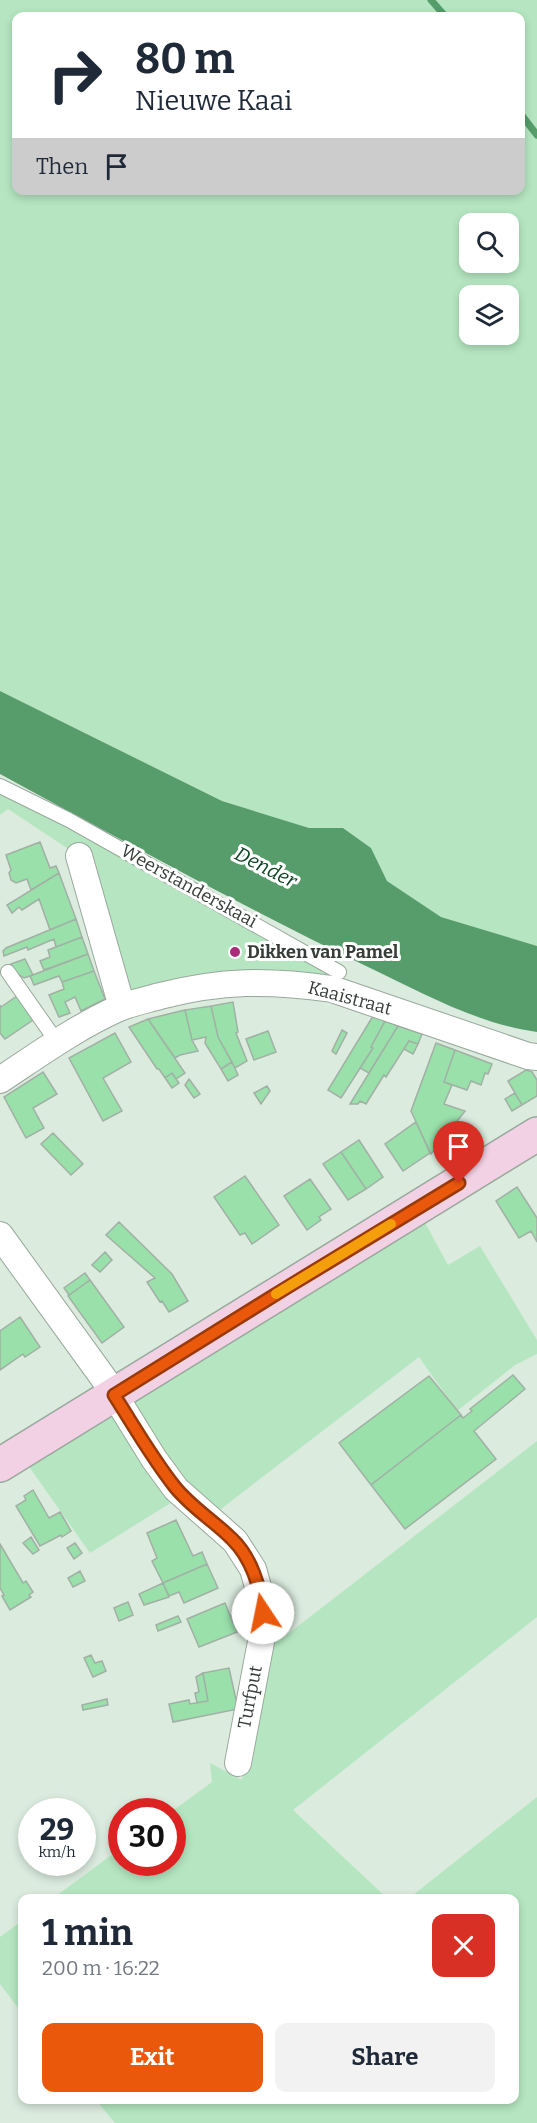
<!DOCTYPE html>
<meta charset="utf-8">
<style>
:root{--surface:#fff;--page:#f2f2f3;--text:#1f2937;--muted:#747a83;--accent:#ea580c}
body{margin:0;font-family:Bitter,serif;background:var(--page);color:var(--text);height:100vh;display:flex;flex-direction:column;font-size:22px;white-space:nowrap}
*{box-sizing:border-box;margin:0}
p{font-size:20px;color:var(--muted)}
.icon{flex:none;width:33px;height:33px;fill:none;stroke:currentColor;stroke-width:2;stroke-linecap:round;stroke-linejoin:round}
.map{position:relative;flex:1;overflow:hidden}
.drawer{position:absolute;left:18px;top:1894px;width:501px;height:210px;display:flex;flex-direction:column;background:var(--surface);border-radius:12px;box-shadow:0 3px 9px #0003}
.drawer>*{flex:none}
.top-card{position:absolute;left:12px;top:12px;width:513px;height:183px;border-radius:12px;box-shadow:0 3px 9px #0003;background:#fff;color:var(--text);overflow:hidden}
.controls{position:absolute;left:459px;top:213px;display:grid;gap:12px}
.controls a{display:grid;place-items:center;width:60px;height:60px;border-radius:12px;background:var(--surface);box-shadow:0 3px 9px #0003;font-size:30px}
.speed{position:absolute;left:18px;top:1798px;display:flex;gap:12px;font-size:30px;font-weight:700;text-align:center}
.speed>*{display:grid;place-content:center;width:78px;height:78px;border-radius:50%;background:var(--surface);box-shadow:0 3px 9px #0003;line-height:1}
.speed small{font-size:15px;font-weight:400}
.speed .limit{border:9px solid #d22;background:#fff;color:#111}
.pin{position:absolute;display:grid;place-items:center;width:51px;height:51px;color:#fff;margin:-62px -26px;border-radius:50% 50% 50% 0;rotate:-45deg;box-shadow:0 0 6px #0007}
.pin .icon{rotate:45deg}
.me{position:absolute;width:66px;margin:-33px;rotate:349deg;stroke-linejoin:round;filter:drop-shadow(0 0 4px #0008)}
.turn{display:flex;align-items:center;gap:21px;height:126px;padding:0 24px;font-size:27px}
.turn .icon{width:78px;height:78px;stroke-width:2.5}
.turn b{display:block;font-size:42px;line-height:51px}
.then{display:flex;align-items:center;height:57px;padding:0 24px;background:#0003;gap:12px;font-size:22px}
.round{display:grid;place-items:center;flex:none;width:63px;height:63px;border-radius:12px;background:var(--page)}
.overview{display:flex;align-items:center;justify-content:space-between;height:102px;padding:0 24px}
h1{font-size:36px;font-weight:700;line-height:45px}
.button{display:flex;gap:12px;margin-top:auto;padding:12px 24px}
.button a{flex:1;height:69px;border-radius:12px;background:var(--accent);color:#fff;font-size:24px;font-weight:700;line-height:69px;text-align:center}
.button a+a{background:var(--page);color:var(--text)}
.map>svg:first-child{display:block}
.green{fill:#b5e6c1;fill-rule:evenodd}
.water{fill:#579c6b}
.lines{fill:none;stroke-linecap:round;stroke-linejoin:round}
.stream{stroke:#579c6b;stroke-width:7}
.building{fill:#99e0ab;stroke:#a1b0a4;stroke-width:1.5}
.service-casing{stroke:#99a89c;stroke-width:16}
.minor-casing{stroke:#99a89c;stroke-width:28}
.secondary-casing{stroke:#99a89c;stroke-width:36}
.service{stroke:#fff;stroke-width:14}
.minor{stroke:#fff;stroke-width:26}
.secondary{stroke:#f3d1e4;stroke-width:33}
.route-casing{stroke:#983908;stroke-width:15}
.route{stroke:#ea580c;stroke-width:10}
.slow{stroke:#f59e0b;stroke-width:10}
.poi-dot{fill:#ab2b79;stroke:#fff;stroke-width:2}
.labels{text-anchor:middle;stroke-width:6;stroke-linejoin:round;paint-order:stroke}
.street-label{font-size:18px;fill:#363c37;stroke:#fff}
.poi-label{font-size:18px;font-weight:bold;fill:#363c37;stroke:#fff;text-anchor:start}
.water-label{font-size:20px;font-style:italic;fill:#0c4321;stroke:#fff}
</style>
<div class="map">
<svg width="537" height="2123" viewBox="0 0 537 2123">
<rect width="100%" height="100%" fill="#dbebde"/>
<!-- green -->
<path class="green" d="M0,0H537V946L441,917L387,881L371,848L343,828H309L222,801L0,691ZM16,16H520V190H16ZM470,224H508V262H470ZM470,296H508V334H470Z
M0,782L338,975L335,981L122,1007L79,856L8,809L0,815Z
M423,1219L448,1265L480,1246L537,1340V1354L515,1365L457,1411L419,1357L217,1512L171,1468L135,1410V1401Z
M107,1417L116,1419L177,1499L90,1553L25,1461Z
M537,1441V1617L293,1810L388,1899H52L121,1848L122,1863H172V1812H171L212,1782L210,1763L242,1780L271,1628L284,1637Z
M537,1797V2123H115L96,2100H514V1899H408Z
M22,1921V2013L0,1984V1937Z"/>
<!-- water -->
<path class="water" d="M0,691L222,801L309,828H343L371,848L387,881L441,917L537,946V1032C477,1024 421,992 368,967C243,907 122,840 0,774Z"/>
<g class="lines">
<!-- stream -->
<path class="stream" d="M431,0L445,16
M520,113L537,135"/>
</g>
<!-- building -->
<path class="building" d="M40,842L50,868L56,866L59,873L31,890L27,879L16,883L11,880L9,873L11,870L6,855Z
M59,873L76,919L50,930L39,899L22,910L19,907L12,913L7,905Z
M76,919L82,937L56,947L54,939L28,950L27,947L4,956L3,951L6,948Z
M82,937L88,954L44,970L40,961L50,957L48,950Z
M88,954L94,971L62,982L59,976L34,985L30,976Z
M25,959L33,975L24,978L15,972L11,964Z
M94,971L105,999L81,1011L75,997L65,1002L70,1013L59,1017L49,995L64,989L62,982Z
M17,996L33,1020L5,1039L0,1033V1005L1,1007Z
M233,1002L238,1032L236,1033L247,1061L235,1068L218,1037L211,1006Z
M211,1006L218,1037L232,1062L221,1069L205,1043L206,1037L192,1040L185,1010Z
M185,1010L192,1040L198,1051L180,1055L175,1058L148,1019Z
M373,1016L385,1021L371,1047L373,1048L341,1098L328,1090Z
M148,1019L185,1073L176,1079L172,1073L165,1078L159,1069H157L129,1027Z
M385,1021L398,1026L369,1073L360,1068L373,1048L371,1047Z
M398,1026L422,1034L418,1044L409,1041L386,1077L384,1075L366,1104L360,1101L358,1104H350Z
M342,1030L347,1033L336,1054L332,1051Z
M268,1031L276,1052L254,1060L246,1039Z
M115,1033L131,1062L103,1078L122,1111L103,1121L69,1058Z
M409,1041L418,1044L413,1054L404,1049Z
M436,1043L455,1050L444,1082L452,1085L444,1104L465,1111L431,1154L411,1111Z
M455,1050L492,1064L488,1074L485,1073L481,1085L471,1081L467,1090L444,1082Z
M232,1062L238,1075L228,1081L221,1069Z
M526,1070L532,1072L537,1080V1096L522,1105L508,1081Z
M43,1072L57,1094L33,1108L44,1128L26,1138L4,1097Z
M172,1073L179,1083L172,1088L165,1078Z
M189,1079L200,1094L194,1098L185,1085Z
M267,1086L270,1091L261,1104L254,1093Z
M515,1093L522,1105L512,1111L505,1099Z
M416,1122L430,1153L403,1171L385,1144Z
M53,1133L83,1164L71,1175L41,1144Z
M359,1140L383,1177L366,1189L341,1152Z
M341,1152L366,1189L348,1200L323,1164Z
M245,1176L279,1225L252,1244L245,1233L240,1235L214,1197Z
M310,1179L331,1209L319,1217L321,1220L307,1230L284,1196Z
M517,1187L537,1218V1242L531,1231L519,1238L496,1201Z
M119,1222L172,1274L188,1301L169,1312L162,1301L160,1302L147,1282L155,1278L106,1235Z
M105,1252L112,1260L100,1272L92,1265Z
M85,1273L90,1280L69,1295L64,1288Z
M90,1280L124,1327L102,1343L68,1296Z
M20,1317L40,1347L25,1357L23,1354L0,1370V1331Z
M513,1375L525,1389L474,1431L496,1459L405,1529L371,1485L461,1415L463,1418L472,1411L470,1409Z
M429,1376L461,1415L371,1485L339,1443Z
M33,1490L49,1518L60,1512L71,1531L62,1537L61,1535L40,1546L16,1506L26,1500L24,1496Z
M176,1520L193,1556L202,1552L207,1564L163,1583L152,1561L157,1558L147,1533Z
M31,1537L39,1550L33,1554L23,1543Z
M75,1543L82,1553L74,1559L67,1548Z
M0,1544L23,1583L26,1581L33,1592L29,1595L31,1597L10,1610L2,1596L4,1595L0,1588Z
M207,1564L218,1588L184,1603L179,1592L169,1596L163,1583Z
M80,1571L85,1581L73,1587L68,1578Z
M163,1583L169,1597L144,1605L139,1594Z
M128,1602L133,1615L119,1621L114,1608Z
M225,1603L237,1632L199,1647L187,1619Z
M178,1616L181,1622L158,1631L156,1625Z
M91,1655L95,1663L102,1661L106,1671L93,1677L84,1658Z
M229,1668L238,1709L173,1722L169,1704L189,1700L190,1704L208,1701L203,1673Z
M203,1673L208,1701L197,1703L195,1693L199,1692L196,1677Z
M107,1699L108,1705L83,1710L82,1705Z"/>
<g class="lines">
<defs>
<path id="service" d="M0,786L69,820L339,972
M8,972L57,1042"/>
<path id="minor" d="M79,856L122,1007
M0,1080C38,1055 75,1028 117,1009C130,1003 146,1000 160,996C222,980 269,980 332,989L528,1056L537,1057
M0,1235L107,1383L154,1459L176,1489L235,1541L253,1569L262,1601L264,1626L238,1763"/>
<path id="secondary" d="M0,1465L537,1134"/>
</defs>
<!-- service casing -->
<use href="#service" class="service-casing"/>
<!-- minor casing -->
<use href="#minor" class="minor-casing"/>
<!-- secondary casing -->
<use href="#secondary" class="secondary-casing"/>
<!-- service -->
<use href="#service" class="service"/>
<!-- minor -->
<use href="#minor" class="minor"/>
<!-- secondary -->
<use href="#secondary" class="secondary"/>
</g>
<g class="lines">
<defs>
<path id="route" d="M263,1613C261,1588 251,1557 232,1539C214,1521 191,1507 175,1487C152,1458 134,1426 114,1395L286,1288L459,1183"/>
</defs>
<!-- route casing -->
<use href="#route" class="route-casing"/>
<!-- route -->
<use href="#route" class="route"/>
<!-- slow -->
<path class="slow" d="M276,1294L391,1224"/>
</g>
<!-- markers -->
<circle class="poi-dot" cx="235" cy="952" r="6"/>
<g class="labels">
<!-- street labels -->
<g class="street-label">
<text transform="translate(189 886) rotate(29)" y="6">Weerstanderskaai</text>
<text transform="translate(350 998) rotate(15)" y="6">Kaaistraat</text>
<text transform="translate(250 1697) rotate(-79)" y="6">Turfput</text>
</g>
<!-- poi labels -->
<g class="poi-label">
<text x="247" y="958">Dikken van Pamel</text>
</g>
<!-- water labels -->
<g class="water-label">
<text transform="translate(266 867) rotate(27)" y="7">Dender</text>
</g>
</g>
</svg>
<div class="controls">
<a><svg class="icon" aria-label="search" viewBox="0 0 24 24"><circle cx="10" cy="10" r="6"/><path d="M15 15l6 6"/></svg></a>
<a><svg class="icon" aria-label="layers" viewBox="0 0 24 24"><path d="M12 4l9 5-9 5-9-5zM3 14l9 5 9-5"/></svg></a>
</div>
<div class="speed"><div>29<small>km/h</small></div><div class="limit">30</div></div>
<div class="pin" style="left:459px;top:1183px;background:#d93025"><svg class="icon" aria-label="arrive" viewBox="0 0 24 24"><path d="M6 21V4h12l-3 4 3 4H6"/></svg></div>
<svg class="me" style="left:263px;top:1613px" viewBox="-20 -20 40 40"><circle r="19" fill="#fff"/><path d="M0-13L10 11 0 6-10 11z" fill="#ea580c"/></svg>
<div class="top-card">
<div class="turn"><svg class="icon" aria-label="right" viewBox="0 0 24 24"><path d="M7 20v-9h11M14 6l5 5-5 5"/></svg><div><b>80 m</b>Nieuwe Kaai</div></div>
<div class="then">Then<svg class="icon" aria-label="arrive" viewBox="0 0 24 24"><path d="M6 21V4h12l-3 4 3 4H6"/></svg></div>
</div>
<section class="drawer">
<div class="overview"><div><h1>1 min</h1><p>200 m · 16:22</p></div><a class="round" style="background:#d93025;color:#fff"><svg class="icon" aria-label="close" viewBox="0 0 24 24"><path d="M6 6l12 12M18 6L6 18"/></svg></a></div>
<div class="button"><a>Exit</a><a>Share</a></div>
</section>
</div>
